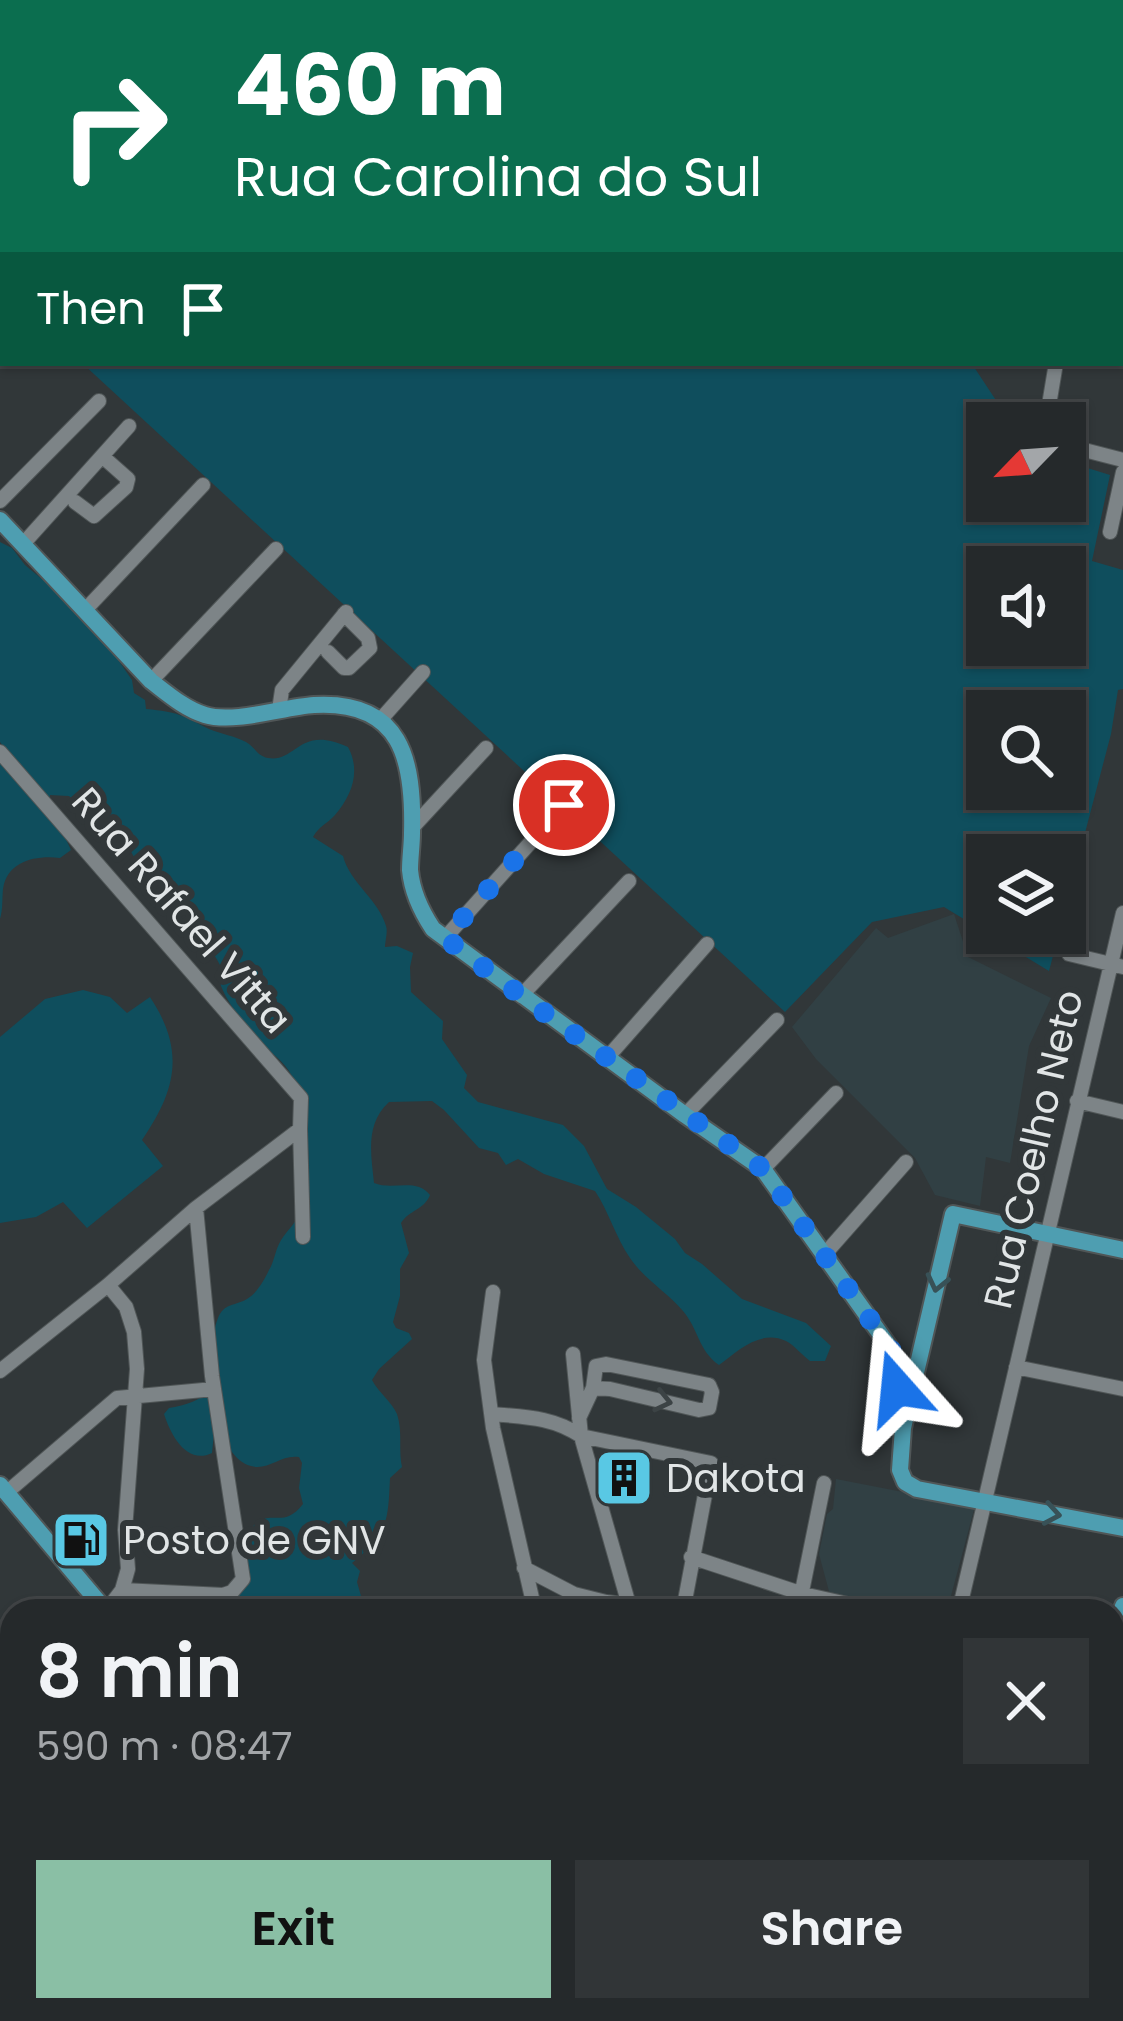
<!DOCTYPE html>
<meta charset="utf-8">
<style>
:root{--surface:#25292b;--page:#313537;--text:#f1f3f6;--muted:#a3a6a9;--line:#424547;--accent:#8abfa5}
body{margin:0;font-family:Poppins,sans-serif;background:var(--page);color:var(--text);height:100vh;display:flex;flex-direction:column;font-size:45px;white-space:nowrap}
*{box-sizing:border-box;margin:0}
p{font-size:39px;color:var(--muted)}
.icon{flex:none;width:66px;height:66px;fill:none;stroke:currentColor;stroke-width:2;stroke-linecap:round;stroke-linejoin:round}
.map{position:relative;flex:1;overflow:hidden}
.side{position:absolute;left:0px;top:1599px;width:1125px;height:423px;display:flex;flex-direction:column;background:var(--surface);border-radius:36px 36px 0 0;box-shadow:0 3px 9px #0004,0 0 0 3px var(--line)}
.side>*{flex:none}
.banner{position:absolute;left:0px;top:0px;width:1125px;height:366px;box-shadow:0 3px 9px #0004,0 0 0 3px var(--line);background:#0b6e4f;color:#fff;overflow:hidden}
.needle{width:78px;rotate:245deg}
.tools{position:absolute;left:966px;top:402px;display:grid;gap:24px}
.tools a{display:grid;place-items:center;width:120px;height:120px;border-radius:0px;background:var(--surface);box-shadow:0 3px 9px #0004,0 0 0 3px var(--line);font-size:60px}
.pin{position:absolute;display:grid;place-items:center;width:102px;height:102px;color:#fff;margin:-51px;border:6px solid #fff;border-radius:50%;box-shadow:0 3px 12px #0007}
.me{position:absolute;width:132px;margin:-66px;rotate:342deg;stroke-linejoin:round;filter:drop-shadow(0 0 9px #0008)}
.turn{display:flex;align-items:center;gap:42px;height:252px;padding:0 36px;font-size:54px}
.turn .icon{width:156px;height:156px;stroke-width:2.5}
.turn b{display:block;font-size:84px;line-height:102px}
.then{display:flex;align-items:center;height:114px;padding:0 36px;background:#0003;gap:24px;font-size:45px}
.round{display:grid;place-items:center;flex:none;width:126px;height:126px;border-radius:0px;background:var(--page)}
.overview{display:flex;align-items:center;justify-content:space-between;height:204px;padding:0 36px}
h1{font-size:72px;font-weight:600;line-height:90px}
.primary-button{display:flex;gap:24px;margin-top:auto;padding:24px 36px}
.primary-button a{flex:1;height:138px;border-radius:0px;background:var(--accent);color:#111;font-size:48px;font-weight:600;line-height:138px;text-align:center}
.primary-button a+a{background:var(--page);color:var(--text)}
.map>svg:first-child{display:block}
.built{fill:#314044}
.green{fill:#0f4e5d;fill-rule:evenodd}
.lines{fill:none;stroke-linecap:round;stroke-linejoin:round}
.minor-casing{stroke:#505657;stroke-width:16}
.major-casing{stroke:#505657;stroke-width:20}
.minor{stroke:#7d8487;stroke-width:14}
.major{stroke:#4e9eb1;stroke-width:16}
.oneway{stroke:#385157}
.oneway2{stroke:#3c4345}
.route{stroke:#1a73e8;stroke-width:21;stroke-dasharray:0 37.8}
.labels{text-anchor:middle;stroke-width:12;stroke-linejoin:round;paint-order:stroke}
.street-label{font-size:39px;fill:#e1e5e6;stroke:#313739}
.poi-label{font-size:39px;fill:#e1e5e6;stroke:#313739;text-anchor:start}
</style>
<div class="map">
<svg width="1123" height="2021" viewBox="0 0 1123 2021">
<rect width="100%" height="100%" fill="#313739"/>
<!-- built -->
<path class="built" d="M954,914L968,957L1051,998L1029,1046L1010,1163L986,1157L980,1206L935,1195L915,1158L816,1059L792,1027L876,928L888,938Z
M836,1479L975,1506L948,1607L941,1611H916L830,1595L819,1554L827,1514L833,1509Z"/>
<!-- green -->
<path class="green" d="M82,363H975L974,367L1011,423H987V501H1065V461L1110,475L1092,561L1123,570V689L1118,690L1111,734L1065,909V855H987V933H1059L1049,971L944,907L872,922L785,1012ZM987,567H1065V645H987ZM987,711H1065V789H987Z
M0,542L12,548L25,565L67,600L98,631L132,680L134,693L145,700L146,709C179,712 181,715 209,729C221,734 235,736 246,742C255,747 257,756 268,758C296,763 299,724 348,747C361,771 352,795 335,815C327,824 319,826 313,837L343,856C350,883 379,900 386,926C388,931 385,942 385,947L397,946L413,953L410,967L411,992L443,1021L442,1039L467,1075L464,1088L478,1102L563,1125L584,1146L607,1189L636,1207L675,1239L685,1253L702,1264L742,1299L806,1323L831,1346L825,1361H810C803,1356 794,1345 786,1341C760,1329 738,1351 719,1365C698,1350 699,1330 683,1311C667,1292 645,1280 630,1258C616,1238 609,1212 595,1191L544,1174L518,1159L506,1165L498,1153L479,1148L444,1110L432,1101L389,1102C365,1124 371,1154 374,1183C393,1191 416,1177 430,1195C424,1210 409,1210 401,1223L409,1253L400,1269V1296L393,1322L396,1328L409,1333L412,1339L379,1369L372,1380C379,1393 391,1401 397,1414C403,1432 398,1449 402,1467L390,1478C388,1522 388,1534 352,1563L360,1571L357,1582L363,1603L373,1611H194C207,1604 230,1607 239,1595C254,1578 237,1533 259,1521C276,1512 285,1527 303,1504L299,1488L302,1463L299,1457C281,1454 268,1471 251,1466C232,1461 230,1442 214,1433L212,1453C187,1465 171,1436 164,1414L169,1408C240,1396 201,1361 218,1318C224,1303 235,1306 247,1299C258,1292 264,1280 269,1270C274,1262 275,1252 279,1244C284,1233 295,1225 299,1214C314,1175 311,1106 289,1071C279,1055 261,1048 250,1033C240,1019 227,1001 221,986C219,980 222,974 221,968C221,965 214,955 212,952L216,941L212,933L193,925C183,893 155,894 154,859L134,857L125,841L110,833L69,796L50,795L48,812L64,835L71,850L60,858C36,855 7,861 3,889C2,899 3,909 0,919V754L18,767L0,742Z
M83,990L110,997L127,1013L150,997C185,1050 177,1089 142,1140L163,1166L87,1228L63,1202L36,1217L0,1223V1037L45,999Z"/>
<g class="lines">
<defs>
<path id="minor" d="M145,0L148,3
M297,0V3
M472,0L473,3
M801,0L803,3
M1034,0L1036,3
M0,3L3,5
M77,3L80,0
M486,3L488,0
M508,3L511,0
M632,3L637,0
M845,3L851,0
M1122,4L1123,3
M0,73L3,71
M1122,106L1123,105
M0,143L3,146
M1122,148L1123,150
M1122,261L1123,260
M0,304L3,307
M0,361L3,357
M1046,423L1056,363
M1065,445L1123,460
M0,501L99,401
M75,502L94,516L126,487L128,479L102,456
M1110,532L1123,472
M23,544L129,426
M86,609L203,485
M328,652L344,668H349L370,648L368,638L344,614
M151,681L276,549
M279,710L282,690L346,612
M382,718L423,672
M0,752L301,1098L300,1129L196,1208L108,1285L0,1371
M412,828L486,748
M445,938L564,805
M1069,954L1123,967
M521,996L629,881
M607,1058L707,944
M1077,1101L1123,1112
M685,1115L777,1020
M300,1129L303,1237
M763,1169L836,1093
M824,1255L906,1162
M493,1292L484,1360L493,1428L535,1611
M573,1354L581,1436L629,1605
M1016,1367L1123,1389
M492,1414C525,1417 553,1417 581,1436L711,1463L683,1611
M579,1418L593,1388L596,1366L606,1364L709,1385L712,1392L709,1408L699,1410L610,1389L593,1388
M6,1493L117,1398L214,1389
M691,1557L803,1594L879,1611
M524,1568L574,1594L606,1602L683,1611
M122,1590L223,1595L232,1592L243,1579L212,1376L196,1208
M106,1611L122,1590L128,1569L125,1530L137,1369L134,1332L126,1307L108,1285
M798,1611L824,1483
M959,1611L1123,913
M1113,1667L1123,1669
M1113,1853L1123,1829
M1113,1906L1123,1909
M0,1941L12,1938
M63,2010L66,2021
M163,2010L166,2021
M262,2010L265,2021
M363,2010L366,2021
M762,2010L810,2021
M448,2021L492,2010
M699,2021L702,2010
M863,2021L865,2010"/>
<path id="major" d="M0,520L151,681C168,694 185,709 205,715C235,724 283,707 314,705C402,700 414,760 412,833C412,845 410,858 410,870C412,892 421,911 433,929L685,1115L763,1169L891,1349L903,1428
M1123,1250L953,1214L903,1428L900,1470L905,1482L917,1489L1123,1528
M0,1485L106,1611
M0,1643L12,1649
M1113,1652L1123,1606
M0,1729L12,1735
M1113,1817L1123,1791
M507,2010L515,2021
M594,2010L602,2021
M1024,2021L1028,2010
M1039,2021L1043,2010"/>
</defs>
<!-- minor casing -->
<use href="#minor" class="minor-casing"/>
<!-- major casing -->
<use href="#major" class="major-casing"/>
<!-- minor -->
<use href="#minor" class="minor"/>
<!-- major -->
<use href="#major" class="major"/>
</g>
<!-- one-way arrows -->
<defs><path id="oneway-chevron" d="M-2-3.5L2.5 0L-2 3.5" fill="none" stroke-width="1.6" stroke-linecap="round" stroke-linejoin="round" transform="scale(3)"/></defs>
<g class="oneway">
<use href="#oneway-chevron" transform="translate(937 1283) rotate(103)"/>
<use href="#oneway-chevron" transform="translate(1052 1514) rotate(10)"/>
</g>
<use class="oneway2" href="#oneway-chevron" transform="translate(663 1401) rotate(13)"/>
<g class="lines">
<!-- route -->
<path class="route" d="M564,805L445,938L528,1001L763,1169L891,1349L897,1388"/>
</g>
<!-- icons -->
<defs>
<symbol id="building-square" viewBox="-11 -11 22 22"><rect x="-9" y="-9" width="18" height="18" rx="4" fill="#59c8e4" stroke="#313739"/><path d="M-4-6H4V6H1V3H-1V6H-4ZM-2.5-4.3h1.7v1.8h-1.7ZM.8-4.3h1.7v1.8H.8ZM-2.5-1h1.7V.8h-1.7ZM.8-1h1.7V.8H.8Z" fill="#111"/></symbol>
<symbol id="fuel-square" viewBox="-11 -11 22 22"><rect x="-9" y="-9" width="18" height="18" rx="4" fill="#59c8e4" stroke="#313739"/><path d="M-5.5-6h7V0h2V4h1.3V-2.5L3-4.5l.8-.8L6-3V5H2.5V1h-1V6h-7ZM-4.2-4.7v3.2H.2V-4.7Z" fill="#111"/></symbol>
</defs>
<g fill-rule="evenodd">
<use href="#building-square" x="591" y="1445" width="66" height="66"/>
<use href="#fuel-square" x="48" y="1507" width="66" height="66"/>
</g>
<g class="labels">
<!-- street labels -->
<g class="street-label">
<text transform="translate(182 910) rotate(49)" y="14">Rua Rafael Vitta</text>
<text transform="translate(1033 1149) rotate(-77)" y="14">Rua Coelho Neto</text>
</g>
<!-- poi labels -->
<g class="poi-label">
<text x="666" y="1492">Dakota</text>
<text x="123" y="1554">Posto de GNV</text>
</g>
</g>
</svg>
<div class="tools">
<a><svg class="needle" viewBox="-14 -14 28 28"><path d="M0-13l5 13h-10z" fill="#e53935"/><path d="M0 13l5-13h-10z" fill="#a3a6a9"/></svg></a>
<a><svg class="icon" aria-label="sound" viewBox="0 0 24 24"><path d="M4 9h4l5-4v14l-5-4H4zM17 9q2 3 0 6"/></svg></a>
<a><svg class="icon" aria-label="search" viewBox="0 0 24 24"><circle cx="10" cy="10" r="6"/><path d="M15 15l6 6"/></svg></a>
<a><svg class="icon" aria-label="layers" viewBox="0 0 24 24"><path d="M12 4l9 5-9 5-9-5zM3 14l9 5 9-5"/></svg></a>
</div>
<div class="pin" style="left:564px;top:805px;background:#d93025"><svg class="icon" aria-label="arrive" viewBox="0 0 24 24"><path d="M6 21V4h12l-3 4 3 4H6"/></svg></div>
<svg class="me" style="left:897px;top:1388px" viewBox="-20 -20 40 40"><path d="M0-17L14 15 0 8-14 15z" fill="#1a73e8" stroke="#fff" stroke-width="4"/></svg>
<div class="banner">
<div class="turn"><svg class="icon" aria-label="right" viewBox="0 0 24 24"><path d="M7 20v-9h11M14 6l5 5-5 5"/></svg><div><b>460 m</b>Rua Carolina do Sul</div></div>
<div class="then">Then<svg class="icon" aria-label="arrive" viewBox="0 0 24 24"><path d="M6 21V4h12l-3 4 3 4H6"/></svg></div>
</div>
<section class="side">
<div class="overview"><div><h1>8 min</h1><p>590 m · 08:47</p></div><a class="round"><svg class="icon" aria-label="close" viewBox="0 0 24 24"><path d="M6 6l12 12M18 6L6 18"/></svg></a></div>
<div class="primary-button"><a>Exit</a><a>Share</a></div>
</section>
</div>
